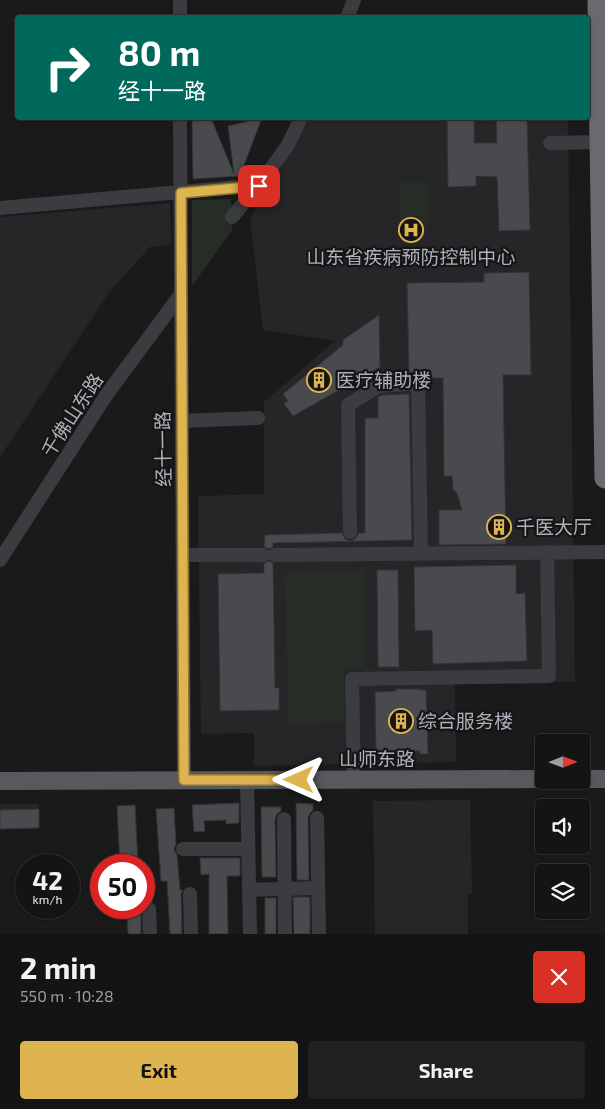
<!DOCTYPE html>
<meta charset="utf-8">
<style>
:root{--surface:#141414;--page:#212122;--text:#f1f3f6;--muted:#9d9ea0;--line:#333334;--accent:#ddb450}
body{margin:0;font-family:"Exo 2","Noto Sans SC",sans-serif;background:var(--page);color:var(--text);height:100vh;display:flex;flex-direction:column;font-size:19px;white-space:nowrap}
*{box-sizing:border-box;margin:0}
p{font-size:16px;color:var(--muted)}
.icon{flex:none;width:28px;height:28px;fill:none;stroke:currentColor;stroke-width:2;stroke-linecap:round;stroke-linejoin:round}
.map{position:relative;height:934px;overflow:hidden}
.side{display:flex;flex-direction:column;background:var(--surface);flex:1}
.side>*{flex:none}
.hud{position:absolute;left:15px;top:15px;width:575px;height:105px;border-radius:5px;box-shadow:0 1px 4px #0004,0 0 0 1px var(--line);background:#00695c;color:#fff;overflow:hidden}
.needle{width:32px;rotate:89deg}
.buttons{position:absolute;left:535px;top:734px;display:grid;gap:10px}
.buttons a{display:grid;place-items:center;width:55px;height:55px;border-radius:5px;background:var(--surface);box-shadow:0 1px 4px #0004,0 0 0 1px var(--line);font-size:25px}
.speed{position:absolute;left:15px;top:854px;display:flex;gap:10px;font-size:25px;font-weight:700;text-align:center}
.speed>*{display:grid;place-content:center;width:65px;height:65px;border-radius:50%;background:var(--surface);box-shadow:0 1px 4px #0004,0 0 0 1px var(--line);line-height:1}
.speed small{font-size:12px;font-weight:400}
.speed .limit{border:8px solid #d22;background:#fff;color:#111}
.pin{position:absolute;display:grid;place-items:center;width:42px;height:42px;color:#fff;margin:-21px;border-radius:10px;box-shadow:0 2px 8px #0006}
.me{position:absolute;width:55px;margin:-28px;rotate:270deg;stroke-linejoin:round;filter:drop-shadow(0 0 4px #0008)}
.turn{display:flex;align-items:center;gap:18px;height:105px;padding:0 20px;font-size:22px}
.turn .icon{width:65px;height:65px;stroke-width:2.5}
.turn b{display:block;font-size:35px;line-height:42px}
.round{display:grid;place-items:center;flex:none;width:52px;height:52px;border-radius:5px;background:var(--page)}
.head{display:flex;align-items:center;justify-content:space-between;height:85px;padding:0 20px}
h1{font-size:30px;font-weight:700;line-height:38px}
.cta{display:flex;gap:10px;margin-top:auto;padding:10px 20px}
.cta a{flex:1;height:58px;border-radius:5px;background:var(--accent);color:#111;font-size:20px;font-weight:700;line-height:58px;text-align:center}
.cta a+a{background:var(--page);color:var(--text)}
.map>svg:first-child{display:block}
.built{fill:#262628}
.green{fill:#262d27}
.building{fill:#494a4d;stroke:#343437}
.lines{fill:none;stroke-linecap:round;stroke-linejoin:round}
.minor{stroke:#3b3c40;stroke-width:14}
.major{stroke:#57595f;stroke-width:18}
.highway{stroke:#686a70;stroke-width:21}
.route-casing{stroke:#907534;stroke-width:12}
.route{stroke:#ddb450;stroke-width:9}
.labels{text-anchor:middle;stroke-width:4.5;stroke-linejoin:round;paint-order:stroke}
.poi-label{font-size:19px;fill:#aeb1b9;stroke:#151516;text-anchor:start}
.street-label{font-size:19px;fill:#aeb1b9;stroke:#151516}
</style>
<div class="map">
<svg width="605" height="934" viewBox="0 0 605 934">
<rect width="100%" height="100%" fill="#1a1a1b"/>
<!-- built -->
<path class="built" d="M310,118H568L575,682L455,684L456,762L254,766V733L201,734L198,496L264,494V402L335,341L263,330L250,219Z
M170,203L171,245L150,247L110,291L0,457V217Z
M470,800L472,894L468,895V934H375L373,801Z
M0,804H39V828L0,829Z"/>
<!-- green -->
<path class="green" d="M400,182H427V228H400Z
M231,199L232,230L192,286V200Z
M364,571L365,667L343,668L344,722L288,723L285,572Z"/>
<!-- building -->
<path class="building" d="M211,118L234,174L228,126L262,118L240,176L193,179L192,119Z
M447,118H474V143H497L496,118H527L530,230L499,231L497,177L476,176V186L448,187Z
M529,272L531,375H503L506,544L439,545V510H462L457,493L453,489L452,476H444L443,378H432L430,372H409L407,283L484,282V273Z
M379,315L380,367L293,416L284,404L288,401L283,394L343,345V340Z
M409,394L412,540L273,543V547L269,549L264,547L265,535L342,533L345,539L351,541L355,539L359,533H365V418H378V397L382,395Z
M269,561L273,563L275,688H279V710L220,711L218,574L264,573V563Z
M516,565V594L525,593L527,661L433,664L432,630L415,631L414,567Z
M377,570H398L399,667H378Z
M396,689H420V690H426L428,754H420V751L376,752L375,692L396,691Z
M239,803V823L226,824V820L204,821L205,831L194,832L192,805Z
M296,803L313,804V810L310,813L308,818L309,880H297Z
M135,805L138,865H120L117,806Z
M261,807H281V811L277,814L275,819L276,877H262Z
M174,808L176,844L174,849L177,855L180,890H183L181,894L182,934H170L167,881H161L156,809Z
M39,809V828L0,829V810Z
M200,858H240V876H227L228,934H209V874L201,875Z
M293,897H310V934H294Z
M265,898H276V934H265Z
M127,908H141V934H128Z"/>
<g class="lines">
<!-- minor -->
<path class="minor" d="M180,0V18
M347,18L354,0
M180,118L184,780
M550,143L600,142
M0,208L259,185
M232,217L259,185L288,145L301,118
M182,421L258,418
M350,532L348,405L379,386L418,383L421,553
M183,555H263
M275,555L605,552
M0,560L107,394L181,294
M247,780L250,934
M354,780L352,679L549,676L547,552
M317,818L319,934
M284,819L285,934
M183,849H248
M249,890L318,888
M190,894L191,934
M149,909L150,934"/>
<!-- major -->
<path class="major" d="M581,779H605
M0,781L544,779"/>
<!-- highway -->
<path class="highway" d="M598,0L605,478"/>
</g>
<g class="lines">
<defs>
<path id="route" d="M259,186L181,193L184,780H299"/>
</defs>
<!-- route casing -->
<use href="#route" class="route-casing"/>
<!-- route -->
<use href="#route" class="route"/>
</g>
<!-- icons -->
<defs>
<symbol id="hospital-ring" viewBox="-11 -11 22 22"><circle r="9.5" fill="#151516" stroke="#ddb450" stroke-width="1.5"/><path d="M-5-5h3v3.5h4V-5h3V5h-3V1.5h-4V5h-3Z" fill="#ddb450"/></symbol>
<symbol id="building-ring" viewBox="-11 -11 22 22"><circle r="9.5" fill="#151516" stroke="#ddb450" stroke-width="1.5"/><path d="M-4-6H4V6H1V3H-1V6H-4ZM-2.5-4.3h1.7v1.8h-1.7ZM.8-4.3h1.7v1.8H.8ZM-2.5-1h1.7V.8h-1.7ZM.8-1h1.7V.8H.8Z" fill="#ddb450"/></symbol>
</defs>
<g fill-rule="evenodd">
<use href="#hospital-ring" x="397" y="216" width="28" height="28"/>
<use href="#building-ring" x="305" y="366" width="28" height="28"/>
<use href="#building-ring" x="485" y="513" width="28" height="28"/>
<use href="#building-ring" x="387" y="707" width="28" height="28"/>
</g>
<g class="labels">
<!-- poi labels -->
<g class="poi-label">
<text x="411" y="264" text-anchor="middle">山东省疾病预防控制中心</text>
<text x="336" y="387">医疗辅助楼</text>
<text x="516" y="534">千医大厅</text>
<text x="418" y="728">综合服务楼</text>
</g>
<!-- street labels -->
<g class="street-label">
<text transform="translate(72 415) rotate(-57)" y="7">千佛山东路</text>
<text transform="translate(163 449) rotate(-91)" y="7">经十一路</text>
<text x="377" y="766">山师东路</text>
</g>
</g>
</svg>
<div class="buttons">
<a><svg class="needle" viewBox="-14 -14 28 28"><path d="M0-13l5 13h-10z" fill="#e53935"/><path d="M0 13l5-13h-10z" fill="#9d9ea0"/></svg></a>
<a><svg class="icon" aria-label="sound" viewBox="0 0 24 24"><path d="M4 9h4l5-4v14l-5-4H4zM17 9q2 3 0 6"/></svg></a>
<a><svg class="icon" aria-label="layers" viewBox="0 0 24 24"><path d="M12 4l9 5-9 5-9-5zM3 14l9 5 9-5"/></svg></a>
</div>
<div class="speed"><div>42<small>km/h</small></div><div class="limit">50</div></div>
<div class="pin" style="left:259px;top:186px;background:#d93025"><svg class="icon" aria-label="arrive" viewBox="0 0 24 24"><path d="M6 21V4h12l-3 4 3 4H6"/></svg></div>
<svg class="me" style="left:299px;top:780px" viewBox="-20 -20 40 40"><path d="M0-17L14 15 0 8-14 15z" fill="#ddb450" stroke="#fff" stroke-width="4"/></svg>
<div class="hud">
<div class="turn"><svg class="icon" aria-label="right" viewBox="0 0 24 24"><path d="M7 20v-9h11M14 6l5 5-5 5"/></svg><div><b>80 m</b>经十一路</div></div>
</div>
</div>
<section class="side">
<div class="head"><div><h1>2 min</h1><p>550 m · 10:28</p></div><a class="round" style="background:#d93025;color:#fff"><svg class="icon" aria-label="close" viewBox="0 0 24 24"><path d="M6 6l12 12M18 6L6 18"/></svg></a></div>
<div class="cta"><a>Exit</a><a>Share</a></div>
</section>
